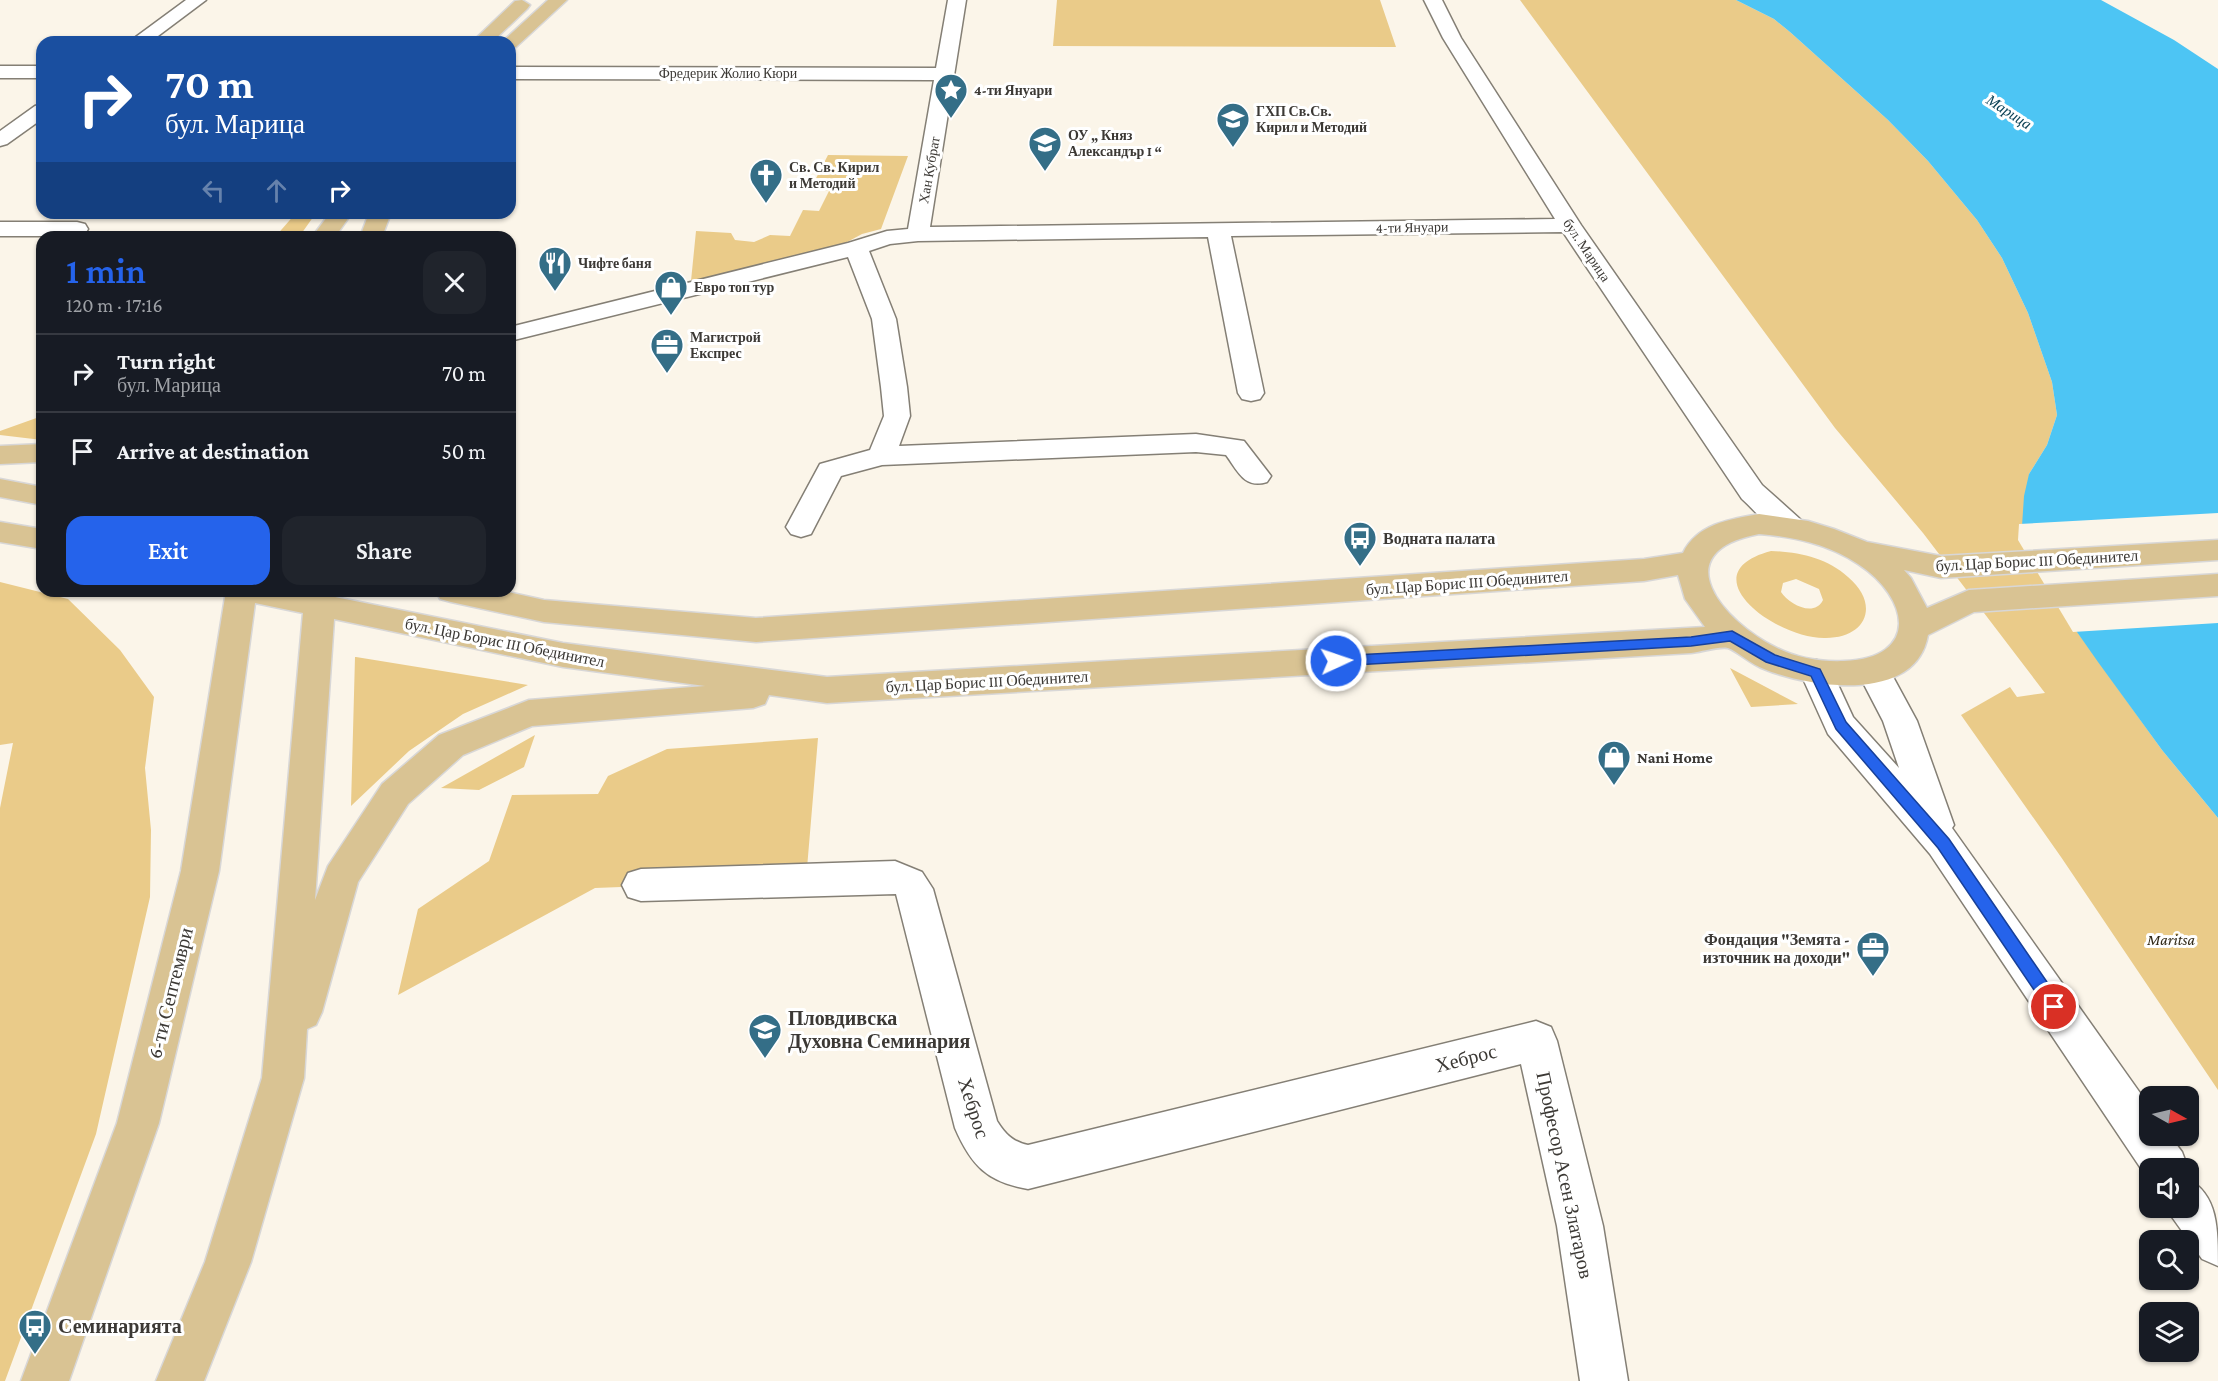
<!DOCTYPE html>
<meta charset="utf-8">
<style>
:root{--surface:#171b24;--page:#20242c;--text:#f1f3f6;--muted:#9ea1a6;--line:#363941;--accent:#2563eb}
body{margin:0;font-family:"Crimson Pro",serif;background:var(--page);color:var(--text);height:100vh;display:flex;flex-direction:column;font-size:22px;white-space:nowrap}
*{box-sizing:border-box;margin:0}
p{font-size:20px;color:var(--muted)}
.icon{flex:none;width:33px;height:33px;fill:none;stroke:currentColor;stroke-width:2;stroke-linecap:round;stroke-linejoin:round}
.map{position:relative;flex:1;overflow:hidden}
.drawer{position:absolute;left:36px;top:231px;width:480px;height:366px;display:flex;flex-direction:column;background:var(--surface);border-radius:18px;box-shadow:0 2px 4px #0004}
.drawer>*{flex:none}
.hud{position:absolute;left:36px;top:36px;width:480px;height:183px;border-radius:18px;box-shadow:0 2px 4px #0004;background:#1a4fa0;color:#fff;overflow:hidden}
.needle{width:39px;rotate:98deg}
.buttons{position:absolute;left:2139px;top:1086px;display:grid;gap:12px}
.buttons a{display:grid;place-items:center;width:60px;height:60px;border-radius:12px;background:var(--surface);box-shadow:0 2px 4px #0004;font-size:30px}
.pin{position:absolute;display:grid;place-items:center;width:51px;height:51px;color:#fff;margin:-26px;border:3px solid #fff;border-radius:50%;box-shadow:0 2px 6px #0007}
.me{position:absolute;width:66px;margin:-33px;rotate:87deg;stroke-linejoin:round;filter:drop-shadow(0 0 4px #0008)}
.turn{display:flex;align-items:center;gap:21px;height:126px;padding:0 30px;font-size:27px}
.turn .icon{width:78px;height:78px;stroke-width:2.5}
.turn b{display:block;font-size:42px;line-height:51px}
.lanes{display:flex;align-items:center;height:57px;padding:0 30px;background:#0003;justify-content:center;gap:30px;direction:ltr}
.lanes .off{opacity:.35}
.round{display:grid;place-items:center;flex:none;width:63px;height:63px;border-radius:18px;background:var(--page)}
.head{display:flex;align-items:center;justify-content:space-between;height:102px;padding:0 30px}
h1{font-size:36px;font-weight:600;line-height:45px;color:var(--accent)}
.action{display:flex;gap:12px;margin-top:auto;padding:12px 30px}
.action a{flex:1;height:69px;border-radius:18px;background:var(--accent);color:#fff;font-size:24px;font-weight:600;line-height:69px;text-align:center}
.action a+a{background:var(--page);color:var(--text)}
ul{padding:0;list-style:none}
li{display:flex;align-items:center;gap:18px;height:78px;padding:0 30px;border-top:2px solid var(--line)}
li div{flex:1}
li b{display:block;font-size:22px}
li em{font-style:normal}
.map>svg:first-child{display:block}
.green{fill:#eacb89;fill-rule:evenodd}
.water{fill:#4dc5f4}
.pier{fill:#fbf5e9}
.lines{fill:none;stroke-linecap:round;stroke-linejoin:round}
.minor-casing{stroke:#847f75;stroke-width:3}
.major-casing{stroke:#d8d7d7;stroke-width:3}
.minor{fill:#fff;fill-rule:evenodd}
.major{fill:#d9c393;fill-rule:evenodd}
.route{fill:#2563eb;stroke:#184099;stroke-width:1.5}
.labels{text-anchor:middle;stroke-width:6;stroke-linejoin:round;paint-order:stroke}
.far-street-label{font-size:14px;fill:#3c3935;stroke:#fff}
.far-poi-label{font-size:14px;font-weight:bold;fill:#3c3935;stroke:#fff;text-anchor:start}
.far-water-label{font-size:15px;font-style:italic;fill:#083e52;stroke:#fff}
.poi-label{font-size:16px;font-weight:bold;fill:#3c3935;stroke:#fff;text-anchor:start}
.street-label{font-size:16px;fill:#3c3935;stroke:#fff}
.park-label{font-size:16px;font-style:italic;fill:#312917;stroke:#fff}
.near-street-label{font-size:20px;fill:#3c3935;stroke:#fff}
.near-poi-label{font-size:20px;font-weight:bold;fill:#3c3935;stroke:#fff;text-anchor:start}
</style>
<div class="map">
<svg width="2218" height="1381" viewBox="0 0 2218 1381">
<rect width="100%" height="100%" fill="#fbf5e9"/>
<!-- green -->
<path class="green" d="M1057,0H1380L1396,47L1053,46Z
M1520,0H1736L1774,19L1790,32L1888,120L1928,161L1977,220L2002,258L2028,313L2052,382L2057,415L2047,445L2029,474L2065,615L2162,750L2218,818V1090L2061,857L1961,715L2010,687L2017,697L2045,693L1923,533L1835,428Z
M828,155L908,156L881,229L862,234L836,248L691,281L696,231L731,233L735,240L754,242L770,235L790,236L803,210L819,211L829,191L810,190Z
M296,213H316L299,237H275Z
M42,416V440L0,435V431Z
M1771,551C1799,552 1827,558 1848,577C1881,605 1866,639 1824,638C1774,638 1688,573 1771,551ZM1796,579L1819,589L1823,600C1814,618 1789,604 1781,592L1783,583Z
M0,582L68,599L120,650L154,697L145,768L151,830L150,897L96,1134L5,1381H0V808L13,743L0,745Z
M355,657H356L528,685L463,714L409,751L351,806Z
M1730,668L1798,704L1751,707Z
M535,735L524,767L479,790L441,788Z
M818,738L806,880L595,888L398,995L418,909L489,861L512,795L598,794L608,776L667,749Z"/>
<!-- water -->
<path class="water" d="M1736,0H2101L2174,40L2218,69V818L2162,750L2098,662L2065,615L2021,541L2024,496L2029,474L2047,445L2057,415L2052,382L2028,313L2002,258L1977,220L1928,161L1888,120L1790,32L1774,19Z"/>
<!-- pier -->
<path class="pier" d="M2218,513V623L2073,632L2018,540L2019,524Z"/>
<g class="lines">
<defs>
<path id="minor" d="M186,0H206L150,42H129Z
M948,0H966L930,227L1555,219L1443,38L1424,0H1442L1461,38L1581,225L1762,485L1800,519L1805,526L1800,533C1776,540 1759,514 1742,499L1563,232L1231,236L1264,393L1260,399L1251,401L1242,399L1238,393L1208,237L918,241L890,244L869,251L896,319L907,387L910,416L899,446L1196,434L1244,441L1271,476L1267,482C1244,489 1238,471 1226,455L1196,452L882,465L841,476L811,534L801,537L791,534L786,527L820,464L870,450L884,416L881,387L872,319L848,257L510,341V327L848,243L887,231L908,229L934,80L510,79V67L936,68Z
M0,66H42V78H0Z
M42,104V119L7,144L0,146V131L35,106Z
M0,222H77L85,224L88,229L85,234L77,236H0Z
M1873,659L1885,662L1917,721L1954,825L1952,828L2150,1107V1136H2170L2182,1152L2188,1168H2150V1182L1930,854L1828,734L1800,672L1804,663L1816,660L1828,663L1853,717L1899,768L1883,721L1857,671L1861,662Z
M895,861L922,872L933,889L997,1121C1005,1134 1013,1142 1028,1145L1536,1021L1551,1027L1557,1041L1603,1226L1628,1381H1580L1557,1226L1521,1064L1028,1189C987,1182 971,1165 955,1128L896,894L641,901L628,897L622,885L628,873L641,869Z
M2188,1179C2218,1195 2218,1229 2218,1266L2202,1259L2172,1217L2168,1208H2188Z"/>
<path id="major" d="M522,0L530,5L527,9L492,42H472L515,1Z
M548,0H567L516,47L510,48V42H502Z
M330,213H352L335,237H312Z
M369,213H391L382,237H360Z
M42,444V462L0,464V446Z
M0,479L42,487V505L0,497Z
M1759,514L1808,521L1834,529L1867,542L1941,556L2218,540V560L1941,578L1904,570L1911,578L1927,608L1969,590L2218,574V596L1974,612L1928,635C1916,704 1810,688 1764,669C1752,665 1737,651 1728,648C1719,646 1701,652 1691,653L827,703L769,695L765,704L753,708L532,726L463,755L408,804L358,882L322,1012L316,1025L307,1029L304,1078L251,1262L204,1381H156L205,1262L262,1078L303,613L255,603L219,871L159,1123L69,1381H21L117,1123L181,871L226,591H335V597L563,643L827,677L1705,627L1685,599L1678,575L1644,581L756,642L544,622L451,602L440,599L436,591H503L544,600L756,618L1644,559L1683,553C1697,524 1730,519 1759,514ZM1759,534C1794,537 1828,544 1858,564C1910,598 1920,658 1844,661C1822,662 1797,658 1777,648C1723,622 1663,552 1759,534ZM334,619L563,667L705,686L529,700L439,735L382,784L328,866L315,900Z
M0,522L42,529V549L0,542Z"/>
</defs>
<!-- minor casing -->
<use href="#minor" class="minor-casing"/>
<!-- major casing -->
<use href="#major" class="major-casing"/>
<!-- minor -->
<use href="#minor" class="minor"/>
<!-- major -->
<use href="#major" class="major"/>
</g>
<!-- route -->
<path class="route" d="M1732,631L1775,655L1820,669L1846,722L1949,839L2060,1001L2063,1007L2060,1012L2054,1014L2049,1012L1938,848L1836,729L1811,676L1766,662L1730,641L1691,646L1336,666L1330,661L1336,656L1691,637Z"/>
<!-- icons -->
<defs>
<symbol id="sight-pin" viewBox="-11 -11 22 30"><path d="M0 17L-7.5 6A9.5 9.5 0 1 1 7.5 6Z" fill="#346e87" stroke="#fff"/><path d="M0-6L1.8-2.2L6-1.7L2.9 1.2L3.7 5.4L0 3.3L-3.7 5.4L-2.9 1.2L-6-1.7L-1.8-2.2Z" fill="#fff"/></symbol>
<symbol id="school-pin" viewBox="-11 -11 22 30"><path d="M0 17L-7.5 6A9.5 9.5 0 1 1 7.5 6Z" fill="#346e87" stroke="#fff"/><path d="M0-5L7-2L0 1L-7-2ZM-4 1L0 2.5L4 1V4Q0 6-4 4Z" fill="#fff"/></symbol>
<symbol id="church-pin" viewBox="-11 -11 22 30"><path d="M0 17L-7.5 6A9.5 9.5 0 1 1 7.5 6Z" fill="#346e87" stroke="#fff"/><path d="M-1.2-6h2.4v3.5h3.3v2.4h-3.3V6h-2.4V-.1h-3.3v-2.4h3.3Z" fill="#fff"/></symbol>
<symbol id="restaurant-pin" viewBox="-11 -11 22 30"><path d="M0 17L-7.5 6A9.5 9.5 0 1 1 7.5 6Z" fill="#346e87" stroke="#fff"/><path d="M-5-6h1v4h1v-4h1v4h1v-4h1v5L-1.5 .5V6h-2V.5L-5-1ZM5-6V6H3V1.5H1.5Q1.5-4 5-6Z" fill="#fff"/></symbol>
<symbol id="shop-pin" viewBox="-11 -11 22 30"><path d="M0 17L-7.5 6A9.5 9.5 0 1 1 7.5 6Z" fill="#346e87" stroke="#fff"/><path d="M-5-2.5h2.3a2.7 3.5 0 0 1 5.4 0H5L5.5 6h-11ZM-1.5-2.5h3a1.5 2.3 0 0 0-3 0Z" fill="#fff"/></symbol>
<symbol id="office-pin" viewBox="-11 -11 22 30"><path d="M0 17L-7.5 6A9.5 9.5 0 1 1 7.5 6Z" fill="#346e87" stroke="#fff"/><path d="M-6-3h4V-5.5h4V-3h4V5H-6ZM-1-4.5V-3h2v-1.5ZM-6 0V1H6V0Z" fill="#fff"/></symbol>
<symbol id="bus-pin" viewBox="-11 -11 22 30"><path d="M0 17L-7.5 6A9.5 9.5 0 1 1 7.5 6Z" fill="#346e87" stroke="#fff"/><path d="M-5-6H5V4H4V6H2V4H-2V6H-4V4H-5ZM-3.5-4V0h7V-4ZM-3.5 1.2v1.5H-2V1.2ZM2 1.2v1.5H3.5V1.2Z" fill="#fff"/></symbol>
<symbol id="university-pin" viewBox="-11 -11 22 30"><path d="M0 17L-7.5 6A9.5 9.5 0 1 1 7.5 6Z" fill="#346e87" stroke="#fff"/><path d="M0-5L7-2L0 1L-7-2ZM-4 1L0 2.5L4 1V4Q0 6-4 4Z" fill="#fff"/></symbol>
</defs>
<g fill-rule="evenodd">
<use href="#sight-pin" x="932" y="71" width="38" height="52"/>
<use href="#school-pin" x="1214" y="100" width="38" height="52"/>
<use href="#school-pin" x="1026" y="124" width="38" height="52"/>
<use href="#church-pin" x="747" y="156" width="38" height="52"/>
<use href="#restaurant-pin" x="536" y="244" width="38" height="52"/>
<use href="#shop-pin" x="652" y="268" width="38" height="52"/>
<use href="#office-pin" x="648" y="326" width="38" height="52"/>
<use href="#bus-pin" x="1341" y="519" width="38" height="52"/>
<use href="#shop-pin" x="1595" y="738" width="38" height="52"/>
<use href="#office-pin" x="1854" y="929" width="38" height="52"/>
<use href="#university-pin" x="746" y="1011" width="38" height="52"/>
<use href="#bus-pin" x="16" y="1307" width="38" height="52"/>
</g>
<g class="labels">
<!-- far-street labels -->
<g class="far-street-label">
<text x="728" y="78">Фредерик Жолио Кюри</text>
<text transform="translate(929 170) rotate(-80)" y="5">Хан Кубрат</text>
<text transform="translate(1412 227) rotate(-1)" y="5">4-ти Януари</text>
<text transform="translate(1587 250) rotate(56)" y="5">бул. Марица</text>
</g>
<!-- far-poi labels -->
<g class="far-poi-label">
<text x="974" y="95">4-ти Януари</text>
<text x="1256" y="116">ГХП Св.Св.<tspan x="1256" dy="16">Кирил и Методий</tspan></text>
<text x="1068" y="140">ОУ „ Княз<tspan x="1068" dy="16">Александър I “</tspan></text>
<text x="789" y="172">Св. Св. Кирил<tspan x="789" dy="16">и Методий</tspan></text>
<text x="578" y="268">Чифте баня</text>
<text x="694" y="292">Евро топ тур</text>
<text x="690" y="342">Магистрой<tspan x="690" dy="16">Експрес</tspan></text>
</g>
<!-- far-water labels -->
<g class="far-water-label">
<text transform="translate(2009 112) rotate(33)" y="5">Марица</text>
</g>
<!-- poi labels -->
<g class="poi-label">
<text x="1383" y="544">Водната палата</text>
<text x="1637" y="763">Nani Home</text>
<text x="1850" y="945" text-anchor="end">Фондация "Земята -<tspan x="1850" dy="18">източник на доходи"</tspan></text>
</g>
<!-- street labels -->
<g class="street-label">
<text transform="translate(2037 560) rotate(-3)" y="6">бул. Цар Борис III Обединител</text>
<text transform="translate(1467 582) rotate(-4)" y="6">бул. Цар Борис III Обединител</text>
<text transform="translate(505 642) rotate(11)" y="6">бул. Цар Борис III Обединител</text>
<text transform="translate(987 681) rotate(-3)" y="6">бул. Цар Борис III Обединител</text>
</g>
<!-- park labels -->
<g class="park-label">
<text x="2171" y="945">Maritsa</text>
</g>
<!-- near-street labels -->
<g class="near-street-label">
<text transform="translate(170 993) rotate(-76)" y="7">6-ти Септември</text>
<text transform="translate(1466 1058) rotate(-14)" y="7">Хеброс</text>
<text transform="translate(974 1108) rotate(72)" y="7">Хеброс</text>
<text transform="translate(1565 1175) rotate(78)" y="7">Професор Асен Златаров</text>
</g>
<!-- near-poi labels -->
<g class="near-poi-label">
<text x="788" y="1025">Пловдивска<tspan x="788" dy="23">Духовна Семинария</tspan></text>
<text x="58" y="1333">Семинарията</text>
</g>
</g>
</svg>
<div class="buttons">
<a><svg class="needle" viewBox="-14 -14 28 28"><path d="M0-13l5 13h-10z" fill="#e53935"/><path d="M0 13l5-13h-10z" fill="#9ea1a6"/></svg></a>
<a><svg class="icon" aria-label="sound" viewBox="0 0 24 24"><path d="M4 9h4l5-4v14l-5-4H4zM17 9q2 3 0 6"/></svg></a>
<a><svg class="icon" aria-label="search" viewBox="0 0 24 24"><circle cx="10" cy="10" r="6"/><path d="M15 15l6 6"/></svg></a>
<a><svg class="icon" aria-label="layers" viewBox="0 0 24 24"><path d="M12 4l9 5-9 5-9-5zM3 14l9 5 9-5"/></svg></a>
</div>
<div class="pin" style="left:2054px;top:1007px;background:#d93025"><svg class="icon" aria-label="arrive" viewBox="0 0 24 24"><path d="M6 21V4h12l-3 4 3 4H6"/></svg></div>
<svg class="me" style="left:1336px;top:661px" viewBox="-20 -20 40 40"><circle r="17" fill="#2563eb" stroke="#fff" stroke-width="3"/><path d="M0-11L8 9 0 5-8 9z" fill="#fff"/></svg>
<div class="hud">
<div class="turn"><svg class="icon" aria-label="right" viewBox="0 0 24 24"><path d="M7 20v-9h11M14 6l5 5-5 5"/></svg><div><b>70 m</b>бул. Марица</div></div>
<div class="lanes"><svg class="icon off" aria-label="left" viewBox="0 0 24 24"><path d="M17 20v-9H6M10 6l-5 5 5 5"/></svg><svg class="icon off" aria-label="ahead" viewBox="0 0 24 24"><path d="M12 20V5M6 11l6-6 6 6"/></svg><svg class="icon" aria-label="right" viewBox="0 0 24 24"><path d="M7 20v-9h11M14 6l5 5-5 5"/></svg></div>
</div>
<section class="drawer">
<div class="head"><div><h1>1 min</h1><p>120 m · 17:16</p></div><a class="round"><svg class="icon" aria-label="close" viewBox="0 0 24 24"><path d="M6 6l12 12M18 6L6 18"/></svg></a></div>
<ul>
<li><svg class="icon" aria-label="right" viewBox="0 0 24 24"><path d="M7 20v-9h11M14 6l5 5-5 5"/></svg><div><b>Turn right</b><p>бул. Марица</p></div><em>70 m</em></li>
<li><svg class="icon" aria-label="arrive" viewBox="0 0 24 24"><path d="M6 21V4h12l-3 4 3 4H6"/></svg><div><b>Arrive at destination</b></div><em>50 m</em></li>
</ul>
<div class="action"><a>Exit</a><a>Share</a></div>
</section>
</div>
